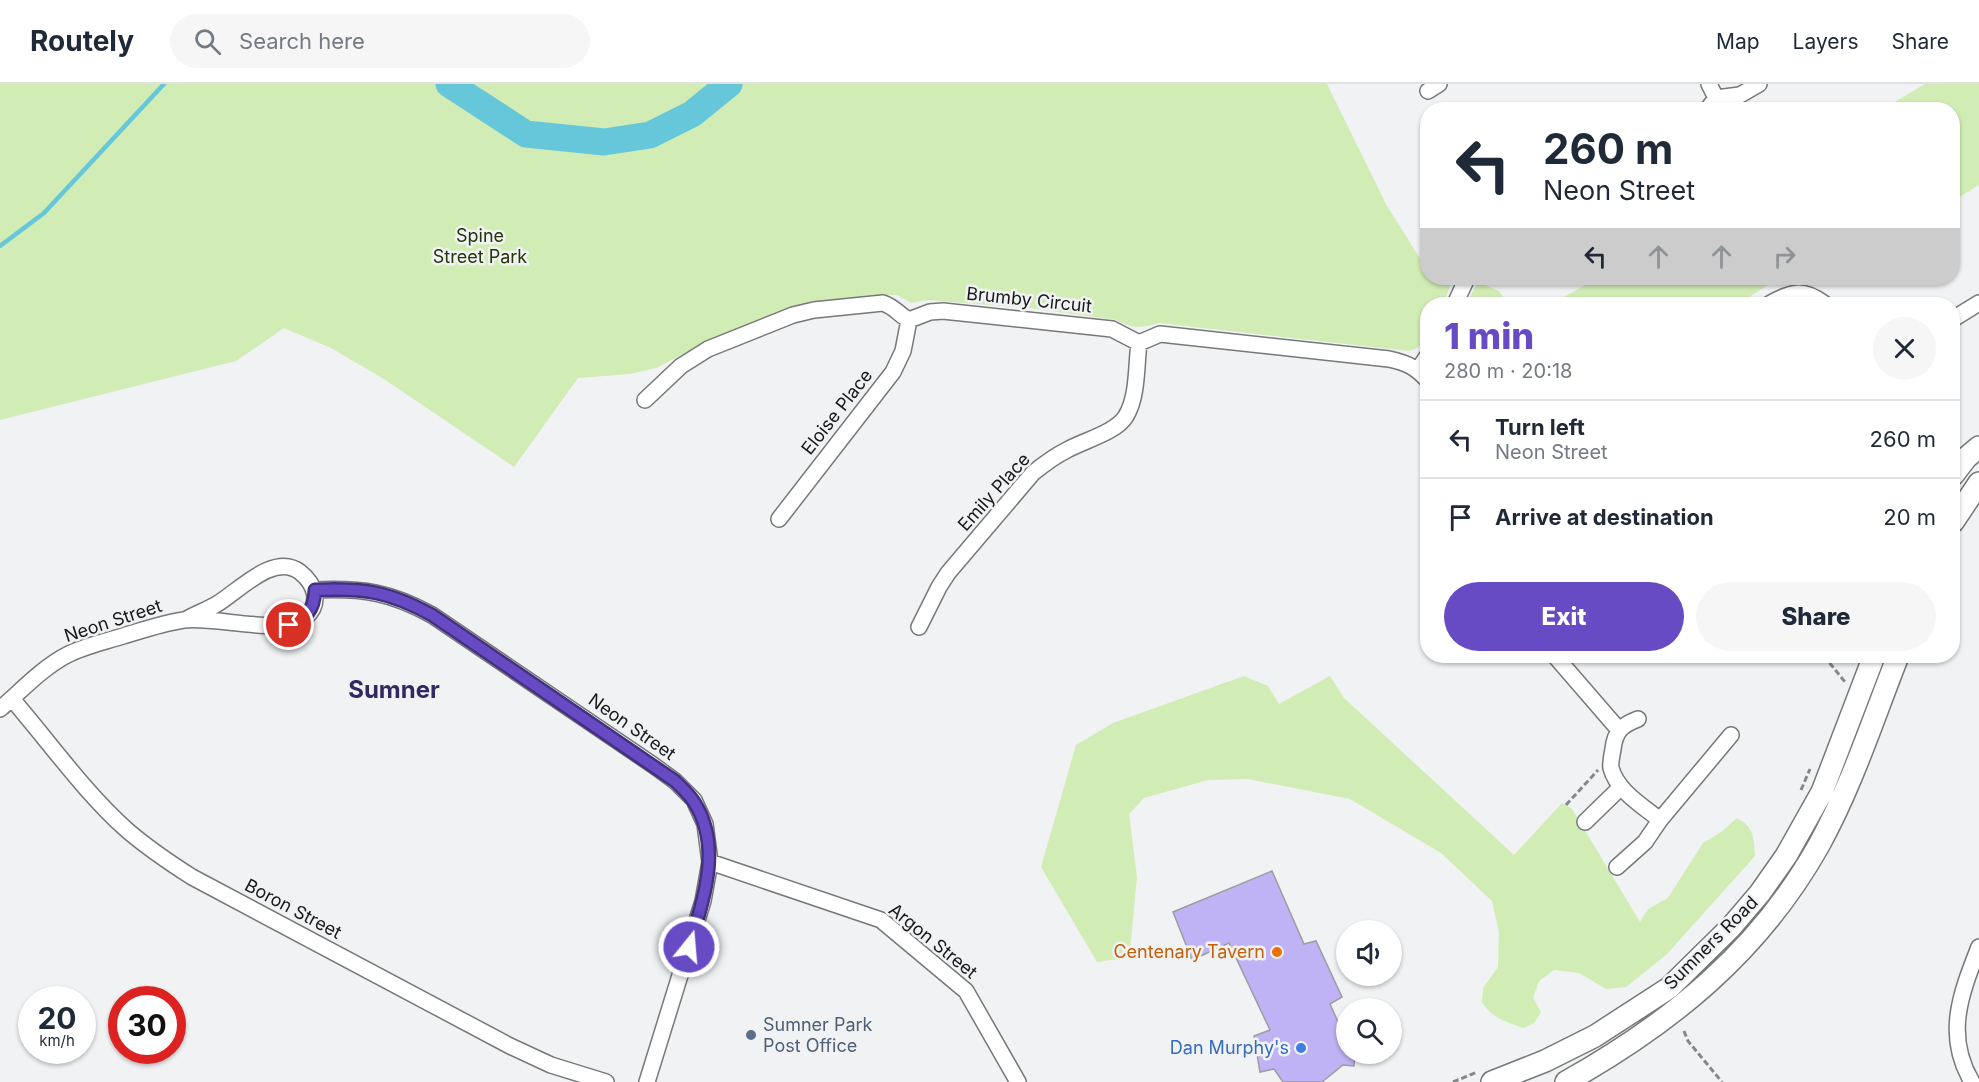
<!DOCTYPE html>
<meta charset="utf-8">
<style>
:root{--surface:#fff;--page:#f6f6f7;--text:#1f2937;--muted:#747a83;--line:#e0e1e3;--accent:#674bc4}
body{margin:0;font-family:Inter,sans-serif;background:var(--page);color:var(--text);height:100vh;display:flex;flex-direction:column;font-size:22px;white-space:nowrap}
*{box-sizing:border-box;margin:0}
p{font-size:20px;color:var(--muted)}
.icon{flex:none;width:33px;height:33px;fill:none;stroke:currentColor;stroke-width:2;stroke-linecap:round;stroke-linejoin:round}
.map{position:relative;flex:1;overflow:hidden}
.details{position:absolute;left:1420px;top:213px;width:540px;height:366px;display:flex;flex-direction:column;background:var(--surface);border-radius:24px;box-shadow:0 2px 4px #0004}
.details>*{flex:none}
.hud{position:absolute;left:1420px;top:18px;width:540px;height:183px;border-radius:24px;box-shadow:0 2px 4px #0004;background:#fff;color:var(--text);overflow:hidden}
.fabs{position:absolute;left:1336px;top:836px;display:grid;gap:12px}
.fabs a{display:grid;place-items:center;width:66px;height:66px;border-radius:50%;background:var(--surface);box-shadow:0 2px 4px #0004;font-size:30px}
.speed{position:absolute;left:18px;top:902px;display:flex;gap:12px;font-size:30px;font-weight:700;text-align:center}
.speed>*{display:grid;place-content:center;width:78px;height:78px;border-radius:50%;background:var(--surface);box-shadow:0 2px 4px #0004;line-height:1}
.speed small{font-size:15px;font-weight:400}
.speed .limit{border:9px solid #d22;background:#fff;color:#111}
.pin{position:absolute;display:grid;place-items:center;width:51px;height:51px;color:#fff;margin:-26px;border:3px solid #fff;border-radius:50%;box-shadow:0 2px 6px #0007}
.me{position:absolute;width:66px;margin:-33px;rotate:17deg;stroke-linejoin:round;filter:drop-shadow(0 0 4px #0008)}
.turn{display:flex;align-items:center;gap:21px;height:126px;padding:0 24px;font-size:27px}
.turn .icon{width:78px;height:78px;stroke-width:2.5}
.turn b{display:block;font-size:42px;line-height:51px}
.lanes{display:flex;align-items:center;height:57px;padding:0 24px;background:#0003;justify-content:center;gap:30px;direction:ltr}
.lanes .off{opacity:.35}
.round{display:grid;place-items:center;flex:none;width:63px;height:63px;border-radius:32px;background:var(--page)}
.summary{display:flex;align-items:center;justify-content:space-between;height:102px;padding:0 24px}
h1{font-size:36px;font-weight:800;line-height:45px;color:var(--accent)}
.button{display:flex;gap:12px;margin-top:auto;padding:12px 24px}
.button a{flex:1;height:69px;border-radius:36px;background:var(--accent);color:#fff;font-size:24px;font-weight:800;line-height:69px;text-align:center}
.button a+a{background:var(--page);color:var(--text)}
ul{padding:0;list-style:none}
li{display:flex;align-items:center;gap:18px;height:78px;padding:0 24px;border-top:2px solid var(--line)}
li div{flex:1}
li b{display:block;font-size:22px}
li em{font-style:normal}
header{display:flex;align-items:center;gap:36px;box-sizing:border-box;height:84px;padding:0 30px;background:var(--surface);border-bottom:2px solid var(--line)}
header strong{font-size:28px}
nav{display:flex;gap:33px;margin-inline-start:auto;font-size:21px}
.search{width:420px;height:54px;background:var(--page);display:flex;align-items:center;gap:15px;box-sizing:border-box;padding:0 21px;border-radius:33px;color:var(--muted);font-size:22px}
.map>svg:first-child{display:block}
.green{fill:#d1ecb4}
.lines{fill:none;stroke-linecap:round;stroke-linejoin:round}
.stream{stroke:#66c7da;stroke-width:4.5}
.river{stroke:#66c7da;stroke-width:27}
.building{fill:#bfb2f5;stroke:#9d9d9f;stroke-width:1.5}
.minor-casing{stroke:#767879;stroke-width:18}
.secondary-casing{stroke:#767879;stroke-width:24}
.path{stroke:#858788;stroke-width:3;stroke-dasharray:6 3;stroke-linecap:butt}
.minor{stroke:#fff;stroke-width:15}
.secondary{stroke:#fff;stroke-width:21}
.route-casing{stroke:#43317f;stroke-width:15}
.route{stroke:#674bc4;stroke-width:10}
.food-dot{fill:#e8710a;stroke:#f0f2f3;stroke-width:2}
.service-dot{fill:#5c6f8a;stroke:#f0f2f3;stroke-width:2}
.shop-dot{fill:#3f7fe0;stroke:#f0f2f3;stroke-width:2}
.labels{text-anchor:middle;stroke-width:5;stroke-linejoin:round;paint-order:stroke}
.park-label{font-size:18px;fill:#243605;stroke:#f0f2f3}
.street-label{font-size:18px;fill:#171819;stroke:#f0f2f3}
.food-label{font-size:18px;fill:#c56008;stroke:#f0f2f3;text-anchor:end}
.service-label{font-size:18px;fill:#4e5e75;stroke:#f0f2f3;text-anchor:start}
.shop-label{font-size:18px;fill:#366cbe;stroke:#f0f2f3;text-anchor:end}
.district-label{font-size:24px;font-weight:bold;fill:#342863;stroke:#f0f2f3}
</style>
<header>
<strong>Routely</strong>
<div class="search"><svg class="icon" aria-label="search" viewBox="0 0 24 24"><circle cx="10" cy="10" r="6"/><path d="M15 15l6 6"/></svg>Search here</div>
<nav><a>Map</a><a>Layers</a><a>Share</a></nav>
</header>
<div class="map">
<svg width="1979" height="998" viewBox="0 0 1979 998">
<rect width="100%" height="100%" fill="#f0f2f3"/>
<!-- green -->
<path class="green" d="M0,0H1327L1387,122L1421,176L1428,180V194L1453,195L1443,220H1428V254L1417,264L1409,267L1159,239C1142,244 1132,245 1117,236L1029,224L928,216L911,219L897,211H880L697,263L656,284L630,290L578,294L514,383L384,295L331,264L284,244L236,277L0,336Z
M1925,0H1979V101L1953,117V26L1883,25Z
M1597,194H1779L1738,220H1552Z
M1478,198L1499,207L1508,220H1466Z
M1244,592L1268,602L1279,620L1330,592L1344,614L1514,771L1562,719L1572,725L1640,838L1648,825L1668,814L1703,759L1721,748L1737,734C1754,743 1754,754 1755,772L1666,871L1626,903L1606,905L1579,889L1554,886L1539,897L1533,914L1541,928L1534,939L1524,944C1506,938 1492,934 1482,918L1483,904L1498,883L1499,848L1492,817L1441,769L1350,715L1248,695L1208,696L1144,714L1129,730L1137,793L1130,866L1117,875L1097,878L1041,783L1076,661L1113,639Z"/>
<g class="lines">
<!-- stream -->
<path class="stream" d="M0,162L44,129L164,0"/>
<!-- river -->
<path class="river" d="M449,0L526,50L604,58L650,51L692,30L729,0"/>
</g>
<!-- building -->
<path class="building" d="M1272,787L1304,860L1316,857L1342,913L1330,920L1347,958V969H1355L1354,982L1343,981L1322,998H1283L1274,985L1260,988L1254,952L1270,946L1229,859L1192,876L1173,828Z"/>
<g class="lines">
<defs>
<path id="minor" d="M1709,0L1716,14
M1428,7L1439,0
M1707,26L1716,14L1740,11L1759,0
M1455,220L1467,194
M1769,220C1792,207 1803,204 1825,220
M1953,235L1979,219
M1418,286L1428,271
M645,316L681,282L708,265L793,231L814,226L883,219C895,223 899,231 909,236L930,228L943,227L1112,245L1139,259L1160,250L1389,275C1407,279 1416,283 1428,297
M779,435L893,288L903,267L909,236
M315,506C363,504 390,508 432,531L653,681L675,697L694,716L705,740L710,778L703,817L647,998
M919,543L939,503L948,489L1033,389C1044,380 1055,372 1067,366C1083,357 1117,348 1126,332C1138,312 1136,282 1139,259
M1555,572L1619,646
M12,615C50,659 85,709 128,747C148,764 170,779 192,793L510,962L551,981L606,998
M0,625C21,607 42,584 67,571C84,562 104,558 123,552C143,546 163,539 184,536C215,532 283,552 305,534C322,519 315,500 300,488C274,468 239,507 217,520C207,526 195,530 185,536
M1638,635C1622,641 1615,647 1613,665C1612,671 1610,679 1611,684C1617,707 1643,722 1660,736
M1585,738L1621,703
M710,778L881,836L966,907L1018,998
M1617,783L1645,758L1660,736L1731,651
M1972,998C1944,951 1961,909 1979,863"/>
<path id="secondary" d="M1953,391L1966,374L1979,363
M1953,438L1979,399
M1492,998L1545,977L1595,952L1669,904L1731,843L1760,809L1786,772L1822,708L1874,572
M1566,998C1671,939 1759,868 1819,761C1852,701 1873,635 1898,572"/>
</defs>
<!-- minor casing -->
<use href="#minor" class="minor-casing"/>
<!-- secondary casing -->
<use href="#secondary" class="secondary-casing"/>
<!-- path -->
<path class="path" d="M1824,572L1845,598
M1801,706L1810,685
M1566,721L1598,686
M1684,947L1688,957L1722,998
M1453,998L1477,988"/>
<!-- minor -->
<use href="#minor" class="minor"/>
<!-- secondary -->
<use href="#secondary" class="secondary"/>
</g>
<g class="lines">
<defs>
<path id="route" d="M289,541C307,533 314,527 315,506C364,504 388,507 432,531L675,697C681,703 689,710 694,718C723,763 703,816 689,863"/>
</defs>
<!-- route casing -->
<use href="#route" class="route-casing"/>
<!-- route -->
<use href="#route" class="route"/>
</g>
<!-- markers -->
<circle class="food-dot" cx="1277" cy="868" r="6"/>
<circle class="service-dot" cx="751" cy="951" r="6"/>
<circle class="shop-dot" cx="1301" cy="964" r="6"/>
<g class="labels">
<!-- park labels -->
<g class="park-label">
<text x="480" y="158">Spine<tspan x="480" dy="21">Street Park</tspan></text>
</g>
<!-- street labels -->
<g class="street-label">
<text transform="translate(1029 216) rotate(6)" y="6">Brumby Circuit</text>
<text transform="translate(837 328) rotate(-52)" y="6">Eloise Place</text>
<text transform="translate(994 408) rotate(-48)" y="6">Emily Place</text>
<text transform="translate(113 537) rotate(-18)" y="6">Neon Street</text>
<text transform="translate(632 643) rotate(35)" y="6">Neon Street</text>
<text transform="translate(293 825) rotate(28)" y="6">Boron Street</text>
<text transform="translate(933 857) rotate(39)" y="6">Argon Street</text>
<text transform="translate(1711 859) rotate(-45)" y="6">Sumners Road</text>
</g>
<!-- food labels -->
<g class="food-label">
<text x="1265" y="874">Centenary Tavern</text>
</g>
<!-- service labels -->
<g class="service-label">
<text x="763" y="947">Sumner Park<tspan x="763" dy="21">Post Office</tspan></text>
</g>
<!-- shop labels -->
<g class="shop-label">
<text x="1289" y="970">Dan Murphy's</text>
</g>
<!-- district labels -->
<g class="district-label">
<text x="394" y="614">Sumner</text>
</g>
</g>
</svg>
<div class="fabs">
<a><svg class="icon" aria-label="sound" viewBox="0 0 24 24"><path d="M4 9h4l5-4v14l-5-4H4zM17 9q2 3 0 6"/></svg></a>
<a><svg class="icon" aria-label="search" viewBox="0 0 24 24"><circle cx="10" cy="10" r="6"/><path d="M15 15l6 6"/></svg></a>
</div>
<div class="speed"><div>20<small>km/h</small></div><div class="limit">30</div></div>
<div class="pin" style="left:289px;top:541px;background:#d93025"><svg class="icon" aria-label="arrive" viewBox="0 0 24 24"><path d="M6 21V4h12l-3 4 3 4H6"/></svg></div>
<svg class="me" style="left:689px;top:863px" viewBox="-20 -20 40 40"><circle r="17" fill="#674bc4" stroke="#fff" stroke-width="3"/><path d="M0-11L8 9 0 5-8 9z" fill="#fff"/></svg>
<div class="hud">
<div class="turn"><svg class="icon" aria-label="left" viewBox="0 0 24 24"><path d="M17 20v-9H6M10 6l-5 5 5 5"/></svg><div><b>260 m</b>Neon Street</div></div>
<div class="lanes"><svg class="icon" aria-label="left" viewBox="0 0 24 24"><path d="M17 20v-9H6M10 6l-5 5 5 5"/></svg><svg class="icon off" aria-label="ahead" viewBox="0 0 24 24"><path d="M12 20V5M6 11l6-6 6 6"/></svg><svg class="icon off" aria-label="ahead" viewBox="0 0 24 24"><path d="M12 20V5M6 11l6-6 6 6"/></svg><svg class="icon off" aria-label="right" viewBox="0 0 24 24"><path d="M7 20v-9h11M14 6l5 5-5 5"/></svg></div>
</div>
<section class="details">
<div class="summary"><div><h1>1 min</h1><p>280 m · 20:18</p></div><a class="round"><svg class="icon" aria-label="close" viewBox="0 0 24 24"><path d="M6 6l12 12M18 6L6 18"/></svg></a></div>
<ul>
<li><svg class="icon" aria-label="left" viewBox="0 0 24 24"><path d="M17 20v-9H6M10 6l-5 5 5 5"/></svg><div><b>Turn left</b><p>Neon Street</p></div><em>260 m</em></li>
<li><svg class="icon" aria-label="arrive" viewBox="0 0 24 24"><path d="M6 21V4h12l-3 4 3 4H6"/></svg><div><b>Arrive at destination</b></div><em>20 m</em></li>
</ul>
<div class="button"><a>Exit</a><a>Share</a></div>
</section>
</div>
